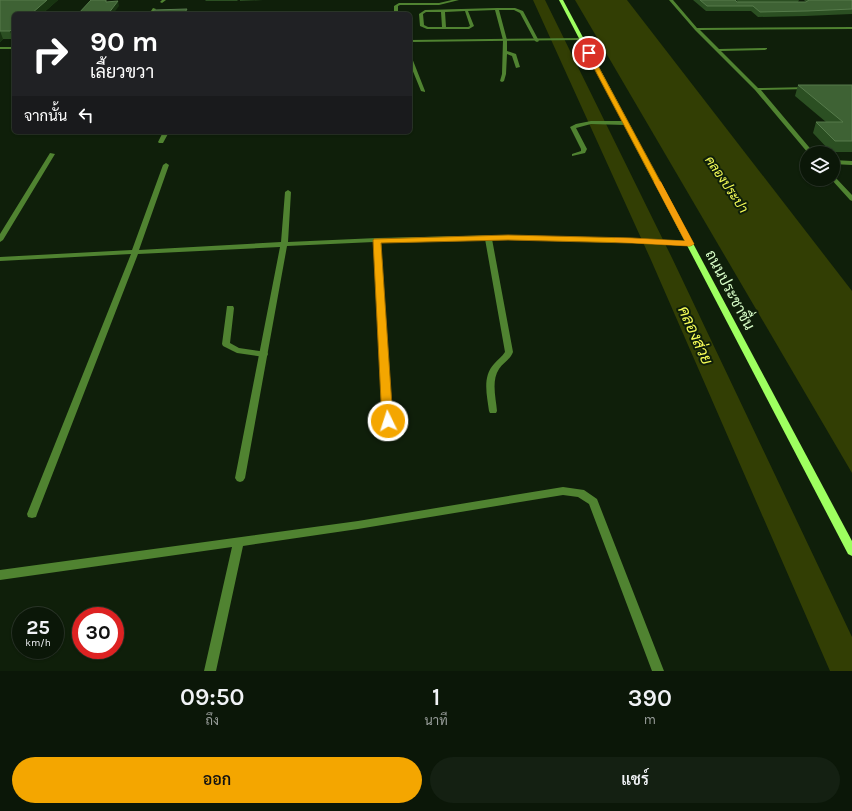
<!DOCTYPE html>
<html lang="th">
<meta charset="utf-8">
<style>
:root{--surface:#0b1708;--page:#142012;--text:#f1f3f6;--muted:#9a9f9c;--line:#2b3629;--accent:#f4a600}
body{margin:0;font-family:Karla,Sarabun,sans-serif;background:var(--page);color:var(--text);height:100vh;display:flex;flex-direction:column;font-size:15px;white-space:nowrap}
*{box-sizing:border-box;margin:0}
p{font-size:13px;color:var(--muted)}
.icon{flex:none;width:22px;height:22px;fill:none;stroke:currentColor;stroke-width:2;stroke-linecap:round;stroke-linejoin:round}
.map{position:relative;height:671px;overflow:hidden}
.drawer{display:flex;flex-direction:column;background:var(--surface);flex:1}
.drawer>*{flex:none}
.hud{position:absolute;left:12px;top:12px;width:400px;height:122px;border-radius:6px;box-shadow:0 1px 3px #0004,0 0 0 1px var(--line);background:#202124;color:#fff;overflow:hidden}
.controls{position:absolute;left:800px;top:146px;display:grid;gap:8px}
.controls a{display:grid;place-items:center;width:40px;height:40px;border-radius:50%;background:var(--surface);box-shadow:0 1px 3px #0004,0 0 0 1px var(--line);font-size:20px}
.speed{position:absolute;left:12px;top:607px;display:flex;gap:8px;font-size:20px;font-weight:700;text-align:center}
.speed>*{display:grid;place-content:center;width:52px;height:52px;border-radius:50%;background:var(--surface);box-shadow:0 1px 3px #0004,0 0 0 1px var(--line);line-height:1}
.speed small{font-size:10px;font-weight:400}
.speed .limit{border:6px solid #d22;background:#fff;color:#111}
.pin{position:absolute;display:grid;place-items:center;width:34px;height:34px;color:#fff;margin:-17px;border:2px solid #fff;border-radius:50%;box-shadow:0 1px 4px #0007}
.me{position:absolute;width:44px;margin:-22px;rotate:356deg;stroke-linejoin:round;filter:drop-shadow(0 0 3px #0008)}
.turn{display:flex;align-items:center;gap:14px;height:84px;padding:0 12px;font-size:18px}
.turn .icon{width:52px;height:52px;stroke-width:2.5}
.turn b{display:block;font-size:28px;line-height:34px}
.then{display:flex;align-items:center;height:38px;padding:0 12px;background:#0003;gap:8px;font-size:15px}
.eta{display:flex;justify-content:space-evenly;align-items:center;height:68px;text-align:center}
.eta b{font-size:24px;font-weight:600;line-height:28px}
.primary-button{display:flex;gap:8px;margin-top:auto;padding:8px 12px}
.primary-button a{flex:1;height:46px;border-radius:24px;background:var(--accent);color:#111;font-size:16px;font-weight:600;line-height:46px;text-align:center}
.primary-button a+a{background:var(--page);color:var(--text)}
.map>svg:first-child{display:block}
.water{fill:#323e04}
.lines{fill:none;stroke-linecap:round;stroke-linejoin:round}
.canal{fill:#323e04;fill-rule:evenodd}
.service{fill:#508331;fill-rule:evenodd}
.minor{fill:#508331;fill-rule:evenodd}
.secondary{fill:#9eff60;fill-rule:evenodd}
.wall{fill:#2b4f22}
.shaded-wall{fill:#183411}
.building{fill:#3e6234;stroke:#567b4b}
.route{fill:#f4a600;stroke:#9f6c00}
.slow{fill:#f59e0b}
.labels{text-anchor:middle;stroke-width:4;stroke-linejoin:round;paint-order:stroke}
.far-water-label{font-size:13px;font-style:italic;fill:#f8ff57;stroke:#0f1f0a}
.street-label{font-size:15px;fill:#d9ffc9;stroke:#0f1f0a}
.water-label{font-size:16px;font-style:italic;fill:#f8ff57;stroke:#0f1f0a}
</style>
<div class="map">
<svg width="852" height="671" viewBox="0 0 852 671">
<rect width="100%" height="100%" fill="#0f1f0a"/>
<!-- water -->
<path class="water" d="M575,0H627L852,291V473Z"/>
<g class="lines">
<!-- canal -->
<path class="canal" d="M533,0H545L673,260L852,637V671H830L651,260Z"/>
<!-- service -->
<path class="service" d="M162,0H166L162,3L160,2Z
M452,0H459L439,5H400L398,6V14H394V6L399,3H439Z
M669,0H673L697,28L852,27V29L700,30L719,49L767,48V49L765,50L721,51L758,88L810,87V88L808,89L761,90L814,153H808L755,90L695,30Z
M497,8H515L523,11L539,41L537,42L535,41L520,13L514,10H499L507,40V51L516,54L520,67L516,68L512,56L507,54L506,74L504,81L502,82L500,81L502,74L503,40L495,10L468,11L474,26L469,29H427L420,26L419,14L425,10ZM465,11L470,26L468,27H446L445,12ZM426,12H441L442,27H428L424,25L423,14Z
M410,57L412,58L425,91V92L421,91L410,64Z
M591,121H625L628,123L625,125L591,124L576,128L587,149L585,153L572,156V154L581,151V149L570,127L576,124Z
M833,160L852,161V165L833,164Z
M833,176L835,177L852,195V201L850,200L831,179H833Z
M227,306H233L234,308L230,343L239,348L267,352L268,354L267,356L264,357L237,353L223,346L222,344Z"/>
<!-- minor -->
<path class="minor" d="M153,8L156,9L153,14H149Z
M583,38L584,39L582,40L410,42V40Z
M0,47H14V49H0Z
M163,132H169L163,143H159L158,142Z
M50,153L55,154L3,240L0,242V234Z
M166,163L169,165L139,250L281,242L285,192L288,190L291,192L288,242L377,238L506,235L690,241L693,243L690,245L552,240L492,239L513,352C510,360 503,363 499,369C491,381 496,398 497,411L496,413H490L489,411C487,395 482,377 494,364C498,359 502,357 505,352L485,239L381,242L392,421L390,423H384L382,421L374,242L287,246L245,478L243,481L240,482L237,481L235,478L280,247L138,254L37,514L36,517L32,518L28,517L27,514L131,254L0,261V257L132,250L163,165Z
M563,487L584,490L597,499L664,671H652L589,504L578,497L563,495L358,529L243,546L216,671H204L232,547L0,580V570L358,521Z"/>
<!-- secondary -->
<path class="secondary" d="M559,0H563L852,541V556L848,554Z"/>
</g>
<!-- wall -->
<path class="wall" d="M0,0H58L42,14H14V38L13,39H3L0,42Z
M205,0H238L237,1H206Z
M240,0H263L240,1Z
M693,0H735L737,2H806L804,0H851L852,1V14L805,16L758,17L751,11H706Z
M736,0H799L798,2H738Z
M798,85H852V152H831L813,133L816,122H826L795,96Z"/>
<!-- shaded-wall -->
<path class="shaded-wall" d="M47,0H58L42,14H31Z
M118,1L119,6L113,14H108Z
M187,9V14H184Z
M14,28V38L13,39L10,31Z
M0,31L3,39L0,42Z"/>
<!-- building -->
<path class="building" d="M0,0H47L31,14H14V28L10,31H0Z
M91,0H106V2L118,1L108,14H78Z
M700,0H735L737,2H806L809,0H851L852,1V9L807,11L760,12L753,6H707Z
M187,9L184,14H152L154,10Z
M798,85H852V141H835L816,122H843Z"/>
<!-- route -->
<path class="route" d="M589,52L591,53L694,244L690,246L632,243L508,240L381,243L393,421L391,423H384L382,421L373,240L374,239L508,235L632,238L685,241L586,53Z"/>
<!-- slow -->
<path class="slow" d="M657,180L661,182L694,244L690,246L615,242V238H618L685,241L654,182Z"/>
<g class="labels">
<!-- far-water labels -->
<g class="far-water-label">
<text transform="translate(727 184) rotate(56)" y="5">คลองประปา</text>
</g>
<!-- street labels -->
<g class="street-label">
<text transform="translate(730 290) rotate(62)" y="5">ถนนประชาชื่น</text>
</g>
<!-- water labels -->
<g class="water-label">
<text transform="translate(696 335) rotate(66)" y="6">คลองส่วย</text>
</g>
</g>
</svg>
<div class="controls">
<a><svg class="icon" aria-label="layers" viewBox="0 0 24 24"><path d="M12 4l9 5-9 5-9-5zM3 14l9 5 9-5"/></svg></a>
</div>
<div class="speed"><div>25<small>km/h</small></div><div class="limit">30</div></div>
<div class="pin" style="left:589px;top:53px;background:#d93025"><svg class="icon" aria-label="arrive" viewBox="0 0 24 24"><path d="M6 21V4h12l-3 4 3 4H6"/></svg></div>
<svg class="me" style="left:388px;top:421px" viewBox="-20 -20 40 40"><circle r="17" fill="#f4a600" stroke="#fff" stroke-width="3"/><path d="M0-11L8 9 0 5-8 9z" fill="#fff"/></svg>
<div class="hud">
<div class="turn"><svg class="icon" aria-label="right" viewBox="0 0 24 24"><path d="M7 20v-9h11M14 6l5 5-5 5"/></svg><div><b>90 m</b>เลี้ยวขวา</div></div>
<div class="then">จากนั้น<svg class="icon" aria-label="left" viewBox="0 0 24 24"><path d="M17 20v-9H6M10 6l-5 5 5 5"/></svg></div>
</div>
</div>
<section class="drawer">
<div class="eta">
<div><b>09:50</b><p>ถึง</p></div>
<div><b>1</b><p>นาที</p></div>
<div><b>390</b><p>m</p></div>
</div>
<div class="primary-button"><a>ออก</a><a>แชร์</a></div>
</section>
